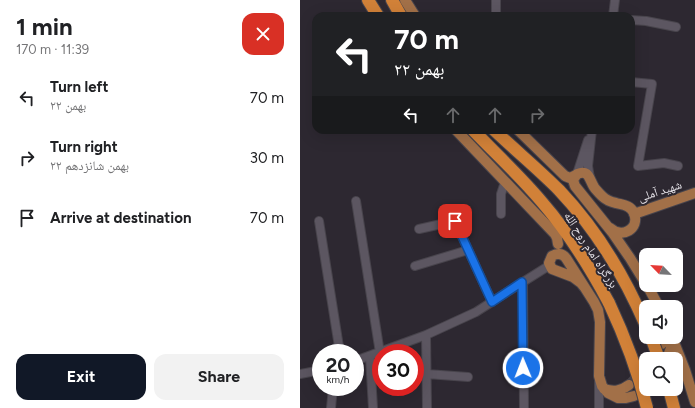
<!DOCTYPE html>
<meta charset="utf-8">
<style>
:root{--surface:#fff;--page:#f2f2f2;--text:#202124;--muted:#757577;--accent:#111827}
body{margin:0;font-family:Figtree,"Noto Naskh Arabic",sans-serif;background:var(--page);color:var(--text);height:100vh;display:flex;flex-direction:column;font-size:15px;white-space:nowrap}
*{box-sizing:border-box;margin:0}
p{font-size:13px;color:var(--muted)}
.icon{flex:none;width:22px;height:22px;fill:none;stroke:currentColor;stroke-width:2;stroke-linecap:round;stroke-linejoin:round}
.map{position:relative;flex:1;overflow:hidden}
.drawer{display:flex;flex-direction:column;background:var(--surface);width:300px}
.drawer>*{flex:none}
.hud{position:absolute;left:12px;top:12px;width:323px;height:122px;border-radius:12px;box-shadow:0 4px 16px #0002;background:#202124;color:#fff;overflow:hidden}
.needle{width:26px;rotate:295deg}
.tools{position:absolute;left:339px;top:248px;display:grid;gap:8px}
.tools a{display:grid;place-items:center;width:44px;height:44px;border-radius:8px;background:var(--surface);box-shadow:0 4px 16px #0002;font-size:20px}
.speed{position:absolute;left:12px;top:344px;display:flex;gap:8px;font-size:20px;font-weight:700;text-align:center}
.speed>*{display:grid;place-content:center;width:52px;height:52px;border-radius:50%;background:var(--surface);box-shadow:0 4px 16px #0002;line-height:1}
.speed small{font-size:10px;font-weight:400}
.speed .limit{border:6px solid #d22;background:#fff;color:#111}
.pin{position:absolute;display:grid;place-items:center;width:34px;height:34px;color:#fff;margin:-17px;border-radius:8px;box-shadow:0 2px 6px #0006}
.me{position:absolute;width:44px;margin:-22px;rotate:359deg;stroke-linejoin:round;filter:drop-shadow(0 0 3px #0008)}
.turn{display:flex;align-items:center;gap:14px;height:84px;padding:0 16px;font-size:18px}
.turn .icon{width:52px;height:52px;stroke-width:2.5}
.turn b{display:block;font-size:28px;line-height:34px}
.lanes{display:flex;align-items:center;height:38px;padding:0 16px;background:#0003;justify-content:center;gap:20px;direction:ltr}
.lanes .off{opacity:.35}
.round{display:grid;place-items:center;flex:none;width:42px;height:42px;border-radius:12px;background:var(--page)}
.summary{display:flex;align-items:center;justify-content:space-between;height:68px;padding:0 16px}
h1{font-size:24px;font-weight:700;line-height:30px}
.button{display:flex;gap:8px;margin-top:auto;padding:8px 16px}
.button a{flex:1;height:46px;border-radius:12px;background:var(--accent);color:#fff;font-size:16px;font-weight:700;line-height:46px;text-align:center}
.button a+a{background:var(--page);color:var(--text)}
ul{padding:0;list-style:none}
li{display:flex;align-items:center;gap:12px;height:60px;padding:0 16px}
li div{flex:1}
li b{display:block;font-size:15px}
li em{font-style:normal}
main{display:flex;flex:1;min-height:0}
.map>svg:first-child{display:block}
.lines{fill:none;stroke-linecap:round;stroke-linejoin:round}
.major-tunnel{stroke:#49444d;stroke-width:10;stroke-dasharray:10 5;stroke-linecap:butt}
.minor-casing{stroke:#48444c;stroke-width:10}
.major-casing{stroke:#48444c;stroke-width:12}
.highway-casing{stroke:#48444c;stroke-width:14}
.minor{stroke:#5c5661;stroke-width:8}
.major{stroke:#a27048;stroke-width:10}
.highway{stroke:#d18138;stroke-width:12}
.highway-bridge-casing{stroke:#48444c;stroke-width:14;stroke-linecap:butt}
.highway-bridge{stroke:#d18138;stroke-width:12}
.route-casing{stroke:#114b97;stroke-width:10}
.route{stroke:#1a73e8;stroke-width:7}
.labels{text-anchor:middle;stroke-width:4;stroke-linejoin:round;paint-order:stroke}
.street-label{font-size:12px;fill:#e9e6ec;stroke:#2d2831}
</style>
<main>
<section class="drawer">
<div class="summary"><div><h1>1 min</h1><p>170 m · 11:39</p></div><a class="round" style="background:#d93025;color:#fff"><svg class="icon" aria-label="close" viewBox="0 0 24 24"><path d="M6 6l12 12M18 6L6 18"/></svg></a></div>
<ul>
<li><svg class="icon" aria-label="left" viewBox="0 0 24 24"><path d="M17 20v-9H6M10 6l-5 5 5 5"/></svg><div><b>Turn left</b><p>۲۲ بهمن</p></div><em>70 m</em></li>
<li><svg class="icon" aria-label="right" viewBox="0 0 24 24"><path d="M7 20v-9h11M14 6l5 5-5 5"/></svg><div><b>Turn right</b><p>۲۲ بهمن شانزدهم</p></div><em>30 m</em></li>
<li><svg class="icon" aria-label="arrive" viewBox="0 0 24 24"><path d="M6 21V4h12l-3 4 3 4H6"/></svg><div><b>Arrive at destination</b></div><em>70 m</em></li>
</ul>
<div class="button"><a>Exit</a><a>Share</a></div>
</section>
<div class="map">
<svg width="395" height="408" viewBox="0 0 395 408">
<rect width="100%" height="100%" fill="#2d2831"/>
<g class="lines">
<!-- major-tunnel -->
<path class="major-tunnel" d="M329,385L346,366"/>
<defs>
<path id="minor" d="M196,16V0
M313,16L315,0
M331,20L346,21L376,27
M331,82L352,84L338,166L364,163L378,166
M277,174L288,140
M290,178L288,166L292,130
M56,201L80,353
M201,214V194L205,182
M19,221L40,353
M119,229L155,221L192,302
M115,266L168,250
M223,282L224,408
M126,335L127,408
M70,357L73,408
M55,361L126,335L176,312L223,282L250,265
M0,374L21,370
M127,374L168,377
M31,408L33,387
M299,408V379"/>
<path id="major" d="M105,0L115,16
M156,130L255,234L257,238L258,244
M218,130L265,176L270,178L276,175
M334,214L395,193
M310,228C322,239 340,229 334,213C330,205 323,205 316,203C311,202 306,200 302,196C299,193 296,190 294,187C289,179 289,169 277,174L273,180L275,186L312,232L330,258L346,284
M347,285L359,307
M285,288L281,283L273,277L252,269L249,263L252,256C257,253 262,253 266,258L294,302L298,310L300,322L299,376L302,386L308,393L318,398H326L334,396
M372,337L385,370L395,402
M362,344L364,337
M368,356L371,348V337
M304,389C314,392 321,391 329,385"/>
<path id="highway" d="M68,0L78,16
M92,0L101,16
M173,130C196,154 220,176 241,201C268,232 290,267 309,303
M194,130C215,150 238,169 259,190C296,229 325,277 346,326
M369,389L374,408"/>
</defs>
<!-- minor casing -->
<use href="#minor" class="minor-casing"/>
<!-- major casing -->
<use href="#major" class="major-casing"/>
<!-- highway casing -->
<use href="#highway" class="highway-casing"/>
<!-- minor -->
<use href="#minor" class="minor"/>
<!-- major -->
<use href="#major" class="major"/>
<!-- highway -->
<use href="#highway" class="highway"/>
<defs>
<path id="highway-bridge" d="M309,303C325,337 338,372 347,408
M351,337L359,359"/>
</defs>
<!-- highway-bridge casing -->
<use href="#highway-bridge" class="highway-bridge-casing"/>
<!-- highway-bridge -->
<use href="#highway-bridge" class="highway-bridge"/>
</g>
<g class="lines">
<defs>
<path id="route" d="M155,221L192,302L222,282L223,368"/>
</defs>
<!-- route casing -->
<use href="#route" class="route-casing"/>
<!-- route -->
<use href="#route" class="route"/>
</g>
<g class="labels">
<!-- street labels -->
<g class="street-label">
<text transform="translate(360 191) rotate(-18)" y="4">شهید آملی</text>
<text transform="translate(291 250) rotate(57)" y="4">بزرگراه امام روح الله</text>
</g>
</g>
</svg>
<div class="tools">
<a><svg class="needle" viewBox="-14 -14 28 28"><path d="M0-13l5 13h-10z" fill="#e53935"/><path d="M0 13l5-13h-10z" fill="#757577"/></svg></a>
<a><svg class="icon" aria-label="sound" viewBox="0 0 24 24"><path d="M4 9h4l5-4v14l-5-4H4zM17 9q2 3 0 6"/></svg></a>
<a><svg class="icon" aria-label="search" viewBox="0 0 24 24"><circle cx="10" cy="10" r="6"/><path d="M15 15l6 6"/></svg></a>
</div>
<div class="speed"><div>20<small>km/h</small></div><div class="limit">30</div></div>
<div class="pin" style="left:155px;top:221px;background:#d93025"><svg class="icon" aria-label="arrive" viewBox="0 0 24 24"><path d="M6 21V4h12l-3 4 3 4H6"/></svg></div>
<svg class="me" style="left:223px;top:368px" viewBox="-20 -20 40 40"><circle r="17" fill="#1a73e8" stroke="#fff" stroke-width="3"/><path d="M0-11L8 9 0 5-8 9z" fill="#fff"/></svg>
<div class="hud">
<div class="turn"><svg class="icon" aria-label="left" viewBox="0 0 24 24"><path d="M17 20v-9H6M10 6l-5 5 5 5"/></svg><div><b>70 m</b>۲۲ بهمن</div></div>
<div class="lanes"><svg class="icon" aria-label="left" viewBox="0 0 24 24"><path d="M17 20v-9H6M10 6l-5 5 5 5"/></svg><svg class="icon off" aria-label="ahead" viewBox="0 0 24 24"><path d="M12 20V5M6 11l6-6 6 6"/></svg><svg class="icon off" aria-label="ahead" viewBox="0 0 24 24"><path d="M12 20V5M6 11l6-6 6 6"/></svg><svg class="icon off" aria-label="right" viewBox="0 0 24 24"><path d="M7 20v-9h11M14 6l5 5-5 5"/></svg></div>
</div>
</div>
</main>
